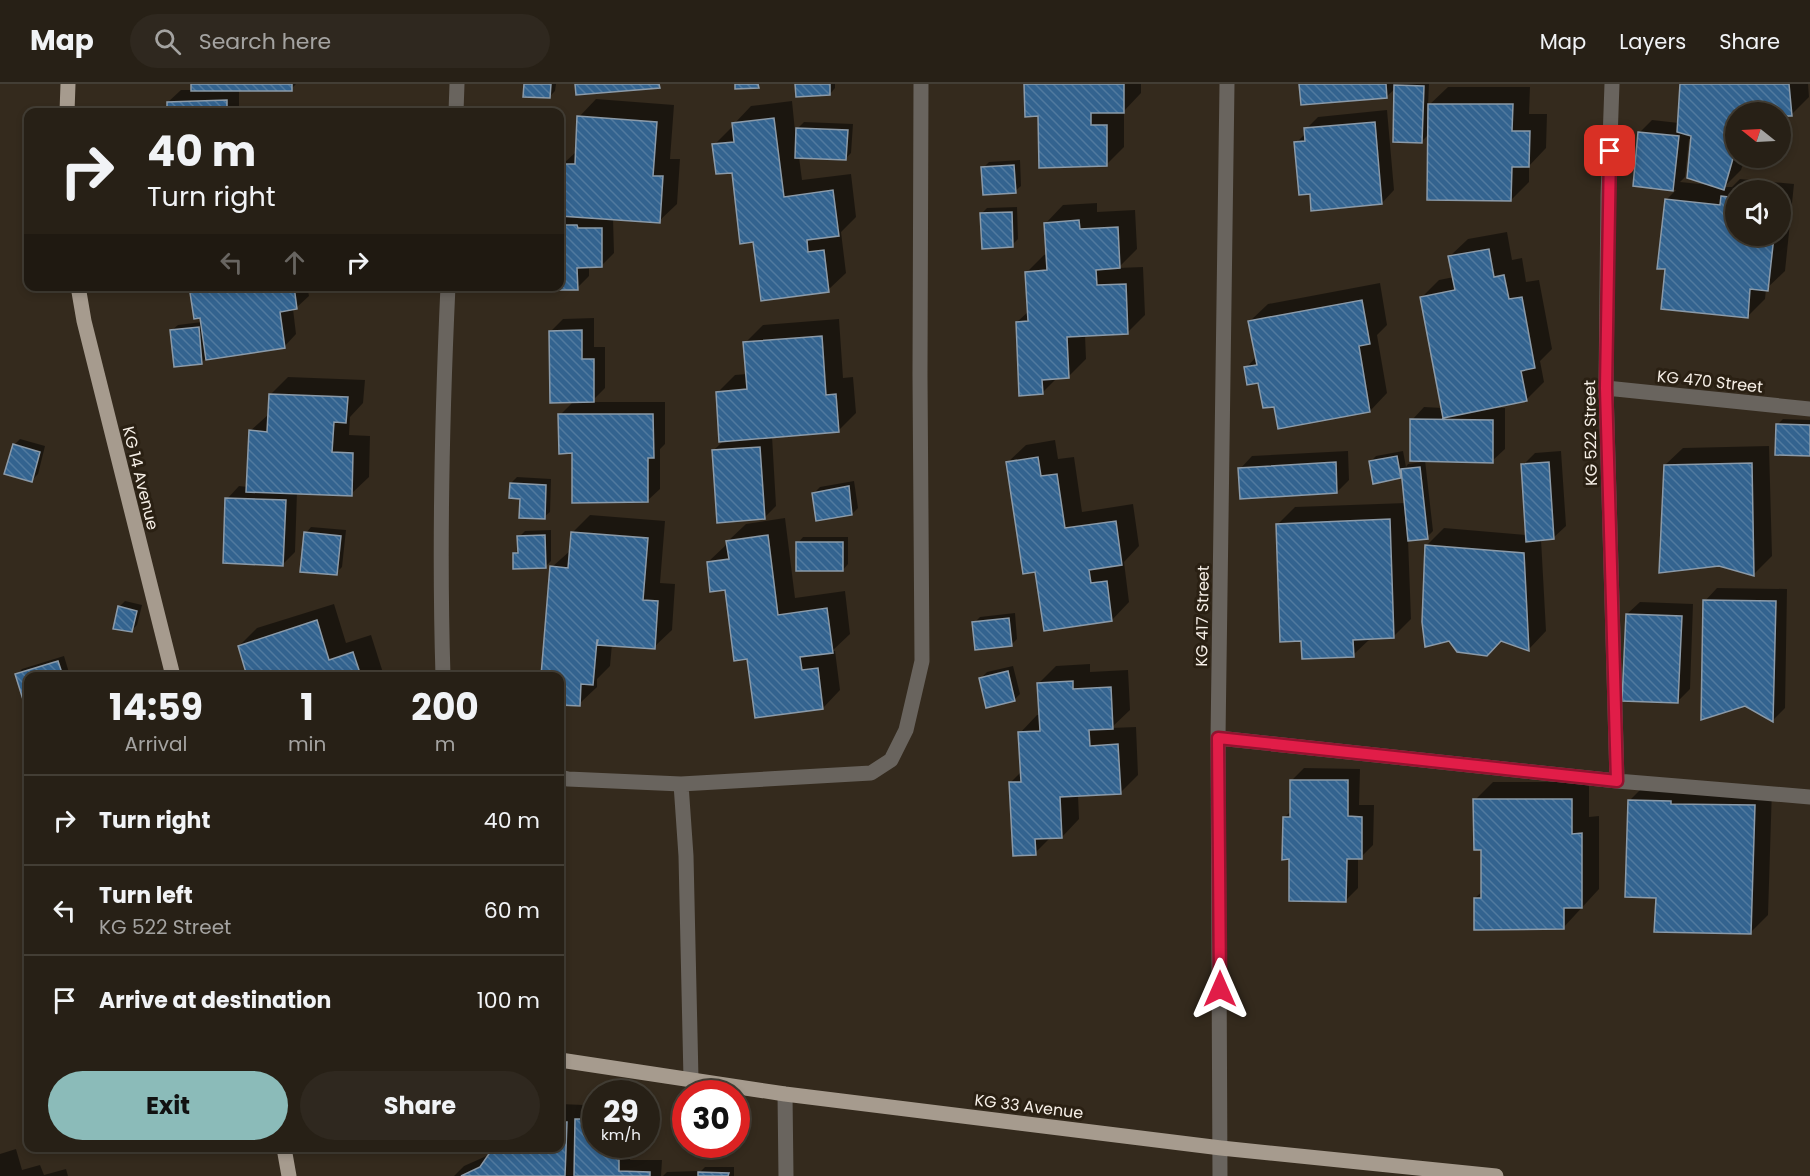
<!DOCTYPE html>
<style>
:root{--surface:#272016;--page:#2f281f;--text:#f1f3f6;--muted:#a4a3a1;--line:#433e35;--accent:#8bbbb9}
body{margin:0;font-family:Poppins,sans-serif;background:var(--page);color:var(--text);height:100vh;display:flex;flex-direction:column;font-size:22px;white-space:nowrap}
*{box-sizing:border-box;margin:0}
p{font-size:20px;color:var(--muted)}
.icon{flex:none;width:33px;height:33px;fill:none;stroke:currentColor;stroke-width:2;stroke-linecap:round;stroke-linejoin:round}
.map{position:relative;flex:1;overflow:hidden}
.sheet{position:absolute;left:24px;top:588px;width:540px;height:480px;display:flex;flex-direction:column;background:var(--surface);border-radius:12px;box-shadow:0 3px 9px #0003,0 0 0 2px var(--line)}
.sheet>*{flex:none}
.top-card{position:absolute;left:24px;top:24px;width:540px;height:183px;border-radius:12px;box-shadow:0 3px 9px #0003,0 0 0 2px var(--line);background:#272016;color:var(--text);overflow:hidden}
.needle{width:39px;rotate:288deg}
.fabs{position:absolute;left:1725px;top:18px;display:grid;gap:12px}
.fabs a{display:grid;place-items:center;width:66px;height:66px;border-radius:50%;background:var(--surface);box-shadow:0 3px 9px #0003,0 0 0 2px var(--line);font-size:30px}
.speed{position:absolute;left:582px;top:996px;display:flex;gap:12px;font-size:30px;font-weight:700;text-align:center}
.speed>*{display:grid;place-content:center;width:78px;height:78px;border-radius:50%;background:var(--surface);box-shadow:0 3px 9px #0003,0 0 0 2px var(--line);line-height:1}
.speed small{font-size:15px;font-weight:400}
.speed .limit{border:9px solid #d22;background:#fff;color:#111}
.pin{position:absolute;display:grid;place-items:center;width:51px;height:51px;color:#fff;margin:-26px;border-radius:12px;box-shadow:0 3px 9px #0006}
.me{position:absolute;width:66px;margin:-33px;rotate:0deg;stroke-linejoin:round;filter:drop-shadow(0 0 4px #0008)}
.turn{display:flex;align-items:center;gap:21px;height:126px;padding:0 24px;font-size:27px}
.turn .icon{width:78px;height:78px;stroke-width:2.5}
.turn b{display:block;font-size:42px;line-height:51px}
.lanes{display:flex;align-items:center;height:57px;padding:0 24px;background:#0003;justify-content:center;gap:30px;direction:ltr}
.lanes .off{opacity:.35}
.eta{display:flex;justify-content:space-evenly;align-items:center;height:102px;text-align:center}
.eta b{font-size:36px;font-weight:700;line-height:42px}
.button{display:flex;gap:12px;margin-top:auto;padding:12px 24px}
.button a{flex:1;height:69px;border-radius:36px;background:var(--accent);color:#111;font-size:24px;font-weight:700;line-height:69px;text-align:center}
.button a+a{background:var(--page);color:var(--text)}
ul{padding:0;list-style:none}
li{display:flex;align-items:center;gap:18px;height:90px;padding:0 24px;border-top:2px solid var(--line)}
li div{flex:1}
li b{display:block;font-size:22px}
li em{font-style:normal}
header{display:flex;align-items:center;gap:36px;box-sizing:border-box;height:84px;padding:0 30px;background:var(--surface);border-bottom:2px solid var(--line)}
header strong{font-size:28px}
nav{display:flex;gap:33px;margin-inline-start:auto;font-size:21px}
.search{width:420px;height:54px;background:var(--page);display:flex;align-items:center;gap:15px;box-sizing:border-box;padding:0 21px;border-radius:33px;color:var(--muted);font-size:22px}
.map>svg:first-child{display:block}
.shadow{fill:#0007;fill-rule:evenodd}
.building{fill:url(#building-back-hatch);stroke:#8b9aa8;stroke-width:1.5}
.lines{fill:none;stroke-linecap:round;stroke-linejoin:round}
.minor{stroke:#69645e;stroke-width:15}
.major{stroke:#a69b8e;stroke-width:15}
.route-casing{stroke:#92132f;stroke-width:15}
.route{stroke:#e11d48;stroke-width:10}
.labels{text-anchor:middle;stroke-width:6;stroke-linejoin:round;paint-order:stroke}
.street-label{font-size:16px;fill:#f6efe7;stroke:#2a2013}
</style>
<header>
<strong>Map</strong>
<div class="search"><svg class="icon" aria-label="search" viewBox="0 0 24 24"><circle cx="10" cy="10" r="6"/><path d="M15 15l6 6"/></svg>Search here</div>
<nav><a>Map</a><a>Layers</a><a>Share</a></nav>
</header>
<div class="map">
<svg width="1810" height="1092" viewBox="0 0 1810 1092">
<defs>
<pattern id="building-back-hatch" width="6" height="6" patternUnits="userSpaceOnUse" patternTransform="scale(1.5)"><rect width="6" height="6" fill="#33638f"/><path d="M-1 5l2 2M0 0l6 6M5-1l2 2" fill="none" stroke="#517a9f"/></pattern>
</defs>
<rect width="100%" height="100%" fill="#342a1d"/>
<!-- shadow -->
<path class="shadow" d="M193,0H296L291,5H239V28H169L168,18L181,6H193Z
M526,0H556L555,7L549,13Z
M796,0H835V4L830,10Z
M1026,0H1141V9L1124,27V63L1106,81L1039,31Z
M1301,0H1429L1428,22L1448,3H1530L1529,30H1547L1546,64L1529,82V98L1511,116L1430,49L1421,58L1396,4L1386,13Z
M1682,0H1808L1809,13L1791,31L1788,30L1780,54V28H1736V74H1745L1741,86L1724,103H1732L1740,95L1794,100L1785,187L1766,205L1765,215L1747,233L1667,184L1666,116L1676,106L1634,101L1640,48L1652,36L1679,39ZM1689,55H1692L1710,101L1680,98L1685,93ZM1736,106H1780V152H1736Z
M596,15L674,21L670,75H680L677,120L659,137L613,134L614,169L602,181L589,182V192L577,204L560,202V136L565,131L560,130L563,80L577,67L579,33Z
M792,17L795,47L804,38L853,40L851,69L845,75L799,73L802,96L851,90L856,133L841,148L846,189L828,206L754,156L733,87L714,61L732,43H734V40L751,22Z
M523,23L562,26L560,63V28H517Z
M1387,26L1394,106L1382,119L1312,108L1296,59L1306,49V45L1318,33Z
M1020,76L1021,102L1015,107L983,84L989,78Z
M1097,119V128L1135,126L1137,165L1118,184L1143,183L1145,231L1127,249L1085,251L1086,275L1068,293H1058L1042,309L1017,238L1029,227L1027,188L1044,171L1047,170L1046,139L1063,121Z
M1017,123L1018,155L1012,161L981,130L987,124Z
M1507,148L1512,176L1522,174L1526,198L1539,196L1552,265L1540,277L1544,298L1526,316L1493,323V324H1505V365L1492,377L1425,376L1433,447L1427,453L1408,455L1411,535L1393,553L1371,554L1353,571L1302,555L1277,441L1295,423L1406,419L1403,392L1374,398L1371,377L1376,372L1403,367L1406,383L1408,380L1423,378L1412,336L1424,323L1443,324L1422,213L1439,196L1454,193L1450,172L1468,155Z
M1380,199L1387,241L1377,251L1387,309L1370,327L1275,321L1260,298L1246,284L1257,272L1250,237L1268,220Z
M191,202H307L309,212L296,224L293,225L296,250L284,263L206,274L201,279L172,246L178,241L202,238Z
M594,234V263H605V304L591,318H665V360L660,365V405L647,417L573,368L560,331L574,317L551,247L563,235Z
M839,235L843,294L853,293L856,329L838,347L772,352L776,422L764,434L713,367L724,356L717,309L735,291L747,290L745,259L763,241Z
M288,293L365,296L363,319L350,333L349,351L370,352L369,393L351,410L297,408L295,468L283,480L227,415L239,402L248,403L250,347L269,330L270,311Z
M1783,335L1810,336V370L1777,341Z
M20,355L45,362L38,390L32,396L14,361Z
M1055,356L1058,375L1074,373L1082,428L1133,420L1139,462L1124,478L1129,518L1112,536L1037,486L1008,378L1026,361Z
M1769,362L1772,472L1754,490L1719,480L1665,381L1683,364Z
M1348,367L1349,396L1337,408L1240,385L1252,372Z
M1561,367L1566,442L1553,454L1541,455L1546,547L1529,565L1501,556L1449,555L1426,462L1444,444L1527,451L1523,381L1535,369Z
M517,393L551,395L550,428L544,433L522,413L511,399Z
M854,397L858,424L852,430L814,409L820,403Z
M590,431L665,437L660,499L675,500L672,546L654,563L612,560L610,582L597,595V603L579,620L560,619V592H543L552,483L571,466L572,449Z
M785,434L795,514L845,507L850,550L832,567H835L840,606L823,624L749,574L727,504L708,478L726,461L728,460V457L746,440Z
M311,443L346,446L342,483L336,489L306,449Z
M551,446V477L545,483L515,469L519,465V453L525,447Z
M803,453H848V480L843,486L798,459Z
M1717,504L1787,505L1785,624L1773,636L1745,621L1705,517Z
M125,517L142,521L137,541L131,547L119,523Z
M1640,518L1693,520L1690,605L1678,617L1627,530Z
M334,520L346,559L371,551L384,592H249L239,562L257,544Z
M1015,529L1017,555L1012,560L974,539L980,533Z
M64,572L70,592H28V619L26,620L17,591L22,585Z
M1090,580V588L1128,586L1130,626L1111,644L1136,643L1138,691L1121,708L1078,711L1079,735L1062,753H1051L1035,769L1010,699L1022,687L1020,649L1037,631H1040L1039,599L1056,582Z
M1013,582L1020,610L1014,616L981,594L987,588Z
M1304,684L1360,685L1359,721H1374L1373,761L1361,773H1358V804L1346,816L1290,774L1284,734L1292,726V696Z
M1493,698H1589V733L1599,732V805L1563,844L1475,814L1483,807V764L1475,716Z
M1647,699L1772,704L1768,831L1751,848L1657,812L1629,717Z
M560,1020L584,1021V1029L589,1024H596V1060H631L630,1076H662L661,1092H454L464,1082L491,1070L495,1064H560Z
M16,1065L22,1086L40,1081L44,1091L66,1085L68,1092H0V1070Z
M705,1083H734V1092H663L667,1088L698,1087V1090Z"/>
<!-- building -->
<path class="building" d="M191,0H292V7H191Z
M524,0H551L550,14L523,13Z
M575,0H659L660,4L576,11Z
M735,0H758L759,4L735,5Z
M795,0H830V11L796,13Z
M1024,0H1124V29H1091V41H1107V82L1039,84L1038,32L1025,33Z
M1299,0H1386L1387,14L1301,21Z
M1680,0H1789L1792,32H1780V28H1736V72L1734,71L1724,106L1687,94L1691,52L1677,48Z
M1394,1L1424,2L1422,59L1393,58Z
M227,16V28H167V18Z
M1428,20H1513L1512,47H1530L1529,83H1512L1511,117L1427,116Z
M577,32L657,38L653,92H663L660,139L560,132L562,80H575Z
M774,34L784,113L833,106L839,152L807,156L808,168L824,166L829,208L761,217L753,158L740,160L732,89L716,90L712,60L734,58L732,39Z
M1375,38L1382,120L1311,127L1310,110L1299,111L1294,58L1305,57L1304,44Z
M796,44L848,46L846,76L795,74Z
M1638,48L1679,52L1673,107L1633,102Z
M1741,74H1763L1761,81Z
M1014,81L1016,109L983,111L981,83Z
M1721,112L1736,114V152H1774L1768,207L1750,205L1748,234L1661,225L1665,185H1657L1665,115L1720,121Z
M1012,128L1013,163L982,165L980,129Z
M1079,136L1080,145L1118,143L1120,184L1096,186L1097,201L1126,200L1128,250L1067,253L1069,294L1042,296L1043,310L1019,312L1016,238L1028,237L1025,188L1047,186L1044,139Z
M560,141H577L578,144H602V183L577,184L578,206H554V202H560Z
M1489,165L1494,193L1504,191L1509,215L1522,213L1535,284L1521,287L1527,317L1443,334L1420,213L1455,206L1448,172Z
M189,202H294L297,225L280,228L285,264L206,276L200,234L194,235Z
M1362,216L1370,260L1359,262L1370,328L1278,345L1274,323L1263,324L1258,299L1247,301L1244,283L1257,281L1248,237Z
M199,243L202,280L174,283L170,246Z
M582,246V275H594V318L550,319L549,247Z
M822,252L826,311L836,310L839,348L719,358L716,308L747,305L743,258Z
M269,310L348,313L346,339L334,338L332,368L353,369L352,412L246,408L249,346L267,348Z
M558,330H653L654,374H648V418L572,419V369L559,370Z
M1410,335L1493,336V379L1410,377Z
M1776,340L1810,341V372L1775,371Z
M13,360L40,368L32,398L4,390Z
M760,363L765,435L717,439L712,366Z
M1397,372L1401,394L1373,400L1369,377Z
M1038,373L1041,392L1057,390L1065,444L1116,437L1122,481L1089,486L1091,499L1107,497L1112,537L1044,547L1035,488L1023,490L1006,378Z
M1336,378L1337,409L1240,415L1238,384Z
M1549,378L1554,455L1526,458L1521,380Z
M1752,379L1754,492L1719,482L1659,489L1664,381Z
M1420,383L1428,455L1408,457L1401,385Z
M510,399L546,401L545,435L519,434L520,415L509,414Z
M849,402L852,431L816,437L812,409Z
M225,414L286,416L283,482L223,479Z
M1390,435L1394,554L1353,556L1354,573L1302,575L1301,557L1280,558L1276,440Z
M304,448L341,452L337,491L300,488Z
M571,448L648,454L643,516L658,517L655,565L597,561L598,556H597L593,601L581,600L580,622L560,621V592H541L550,482L568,484Z
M545,451L546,484L513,485V469H518L517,452Z
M768,451L778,531L827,524L833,569L800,573L802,586L818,584L823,625L755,634L747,575L734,577L725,506L710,508L707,478L729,475L726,457Z
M796,458H843V487H796Z
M1425,461L1524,469L1529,567L1501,557L1487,572L1457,568L1449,557L1425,563L1422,538Z
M1703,516L1776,517L1773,638L1745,622L1701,636Z
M118,522L137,527L132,548L113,545Z
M1626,530L1682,532L1678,619L1622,617Z
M1009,534L1012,562L975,566L972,538Z
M317,536L329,576L353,568L361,592H247L238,562Z
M58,577L63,592H28V621L25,622L15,590Z
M1008,587L1015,617L986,624L979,594Z
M1073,597V605L1111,603L1113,645L1089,646L1090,662L1118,660L1121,710L1060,713L1062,754L1035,755L1036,771L1013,772L1009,698H1021L1018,648L1040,647L1037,599Z
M1290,696H1348V732L1362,733V775H1347L1346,818L1289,817V775L1282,776L1283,733H1290Z
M1473,715H1572V750L1582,749V824H1564V845L1474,846V814H1481V766H1474Z
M1628,716L1671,717V720L1755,721L1751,850L1654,848L1656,814L1625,813Z
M575,1035H596V1060H619V1087L650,1088V1092H574Z
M560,1038H567L565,1092H461L480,1083L493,1064H560Z
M698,1088L729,1089L728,1092H698Z"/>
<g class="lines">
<!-- minor -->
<path class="minor" d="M1612,0L1608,112L1606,304L1617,697
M456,28L457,0
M1606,304L1810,325
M443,592C439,463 442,332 448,202
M1218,654L1617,697L1810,713
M560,693L568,695L681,700L871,689L891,676L906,646L922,577L920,291L921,0
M681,700L686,772L691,995
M785,1010L786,1092
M1220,1092L1218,654L1227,0"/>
<!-- major -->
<path class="major" d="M67,28L68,0
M78,202L84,237L173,592
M560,976L785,1010L1221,1064L1496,1092
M284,1064L289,1092"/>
</g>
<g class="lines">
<defs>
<path id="route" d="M1220,905L1218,654L1617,697L1606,304L1610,67"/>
</defs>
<!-- route casing -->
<use href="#route" class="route-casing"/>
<!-- route -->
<use href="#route" class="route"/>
</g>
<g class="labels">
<!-- street labels -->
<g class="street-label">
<text transform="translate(1710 297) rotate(6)" y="6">KG 470 Street</text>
<text transform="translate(1590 349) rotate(-91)" y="6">KG 522 Street</text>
<text transform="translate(141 394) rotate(76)" y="6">KG 14 Avenue</text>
<text transform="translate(1202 532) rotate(-89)" y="6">KG 417 Street</text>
<text transform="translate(1029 1022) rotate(7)" y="6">KG 33 Avenue</text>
</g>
</g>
</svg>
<div class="fabs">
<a><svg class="needle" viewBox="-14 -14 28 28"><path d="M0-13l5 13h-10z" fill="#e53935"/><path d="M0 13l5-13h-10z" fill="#a4a3a1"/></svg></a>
<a><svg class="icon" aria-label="sound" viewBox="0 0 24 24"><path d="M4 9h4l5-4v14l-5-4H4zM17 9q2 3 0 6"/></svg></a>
</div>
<div class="speed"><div>29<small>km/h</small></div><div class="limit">30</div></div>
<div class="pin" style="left:1610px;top:67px;background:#d93025"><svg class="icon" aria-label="arrive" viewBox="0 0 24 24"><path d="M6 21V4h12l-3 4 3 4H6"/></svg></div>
<svg class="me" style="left:1220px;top:905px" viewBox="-20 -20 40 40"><path d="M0-17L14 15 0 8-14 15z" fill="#e11d48" stroke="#fff" stroke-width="4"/></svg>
<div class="top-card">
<div class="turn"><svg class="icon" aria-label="right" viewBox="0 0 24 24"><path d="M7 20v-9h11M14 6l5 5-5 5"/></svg><div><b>40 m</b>Turn right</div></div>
<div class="lanes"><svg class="icon off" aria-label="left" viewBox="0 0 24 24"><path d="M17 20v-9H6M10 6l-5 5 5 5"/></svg><svg class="icon off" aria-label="ahead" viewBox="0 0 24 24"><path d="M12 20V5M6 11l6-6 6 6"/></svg><svg class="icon" aria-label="right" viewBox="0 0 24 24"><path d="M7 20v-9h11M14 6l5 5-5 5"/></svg></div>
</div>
<section class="sheet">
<div class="eta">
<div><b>14:59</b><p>Arrival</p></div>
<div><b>1</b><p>min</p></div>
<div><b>200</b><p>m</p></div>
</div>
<ul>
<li><svg class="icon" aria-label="right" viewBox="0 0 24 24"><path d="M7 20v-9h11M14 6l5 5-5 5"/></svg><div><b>Turn right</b></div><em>40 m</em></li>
<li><svg class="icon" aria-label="left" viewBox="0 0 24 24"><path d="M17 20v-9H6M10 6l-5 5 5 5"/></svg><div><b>Turn left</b><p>KG 522 Street</p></div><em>60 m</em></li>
<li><svg class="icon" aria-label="arrive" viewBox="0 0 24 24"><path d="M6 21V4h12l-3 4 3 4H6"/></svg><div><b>Arrive at destination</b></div><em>100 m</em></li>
</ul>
<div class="button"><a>Exit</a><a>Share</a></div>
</section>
</div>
